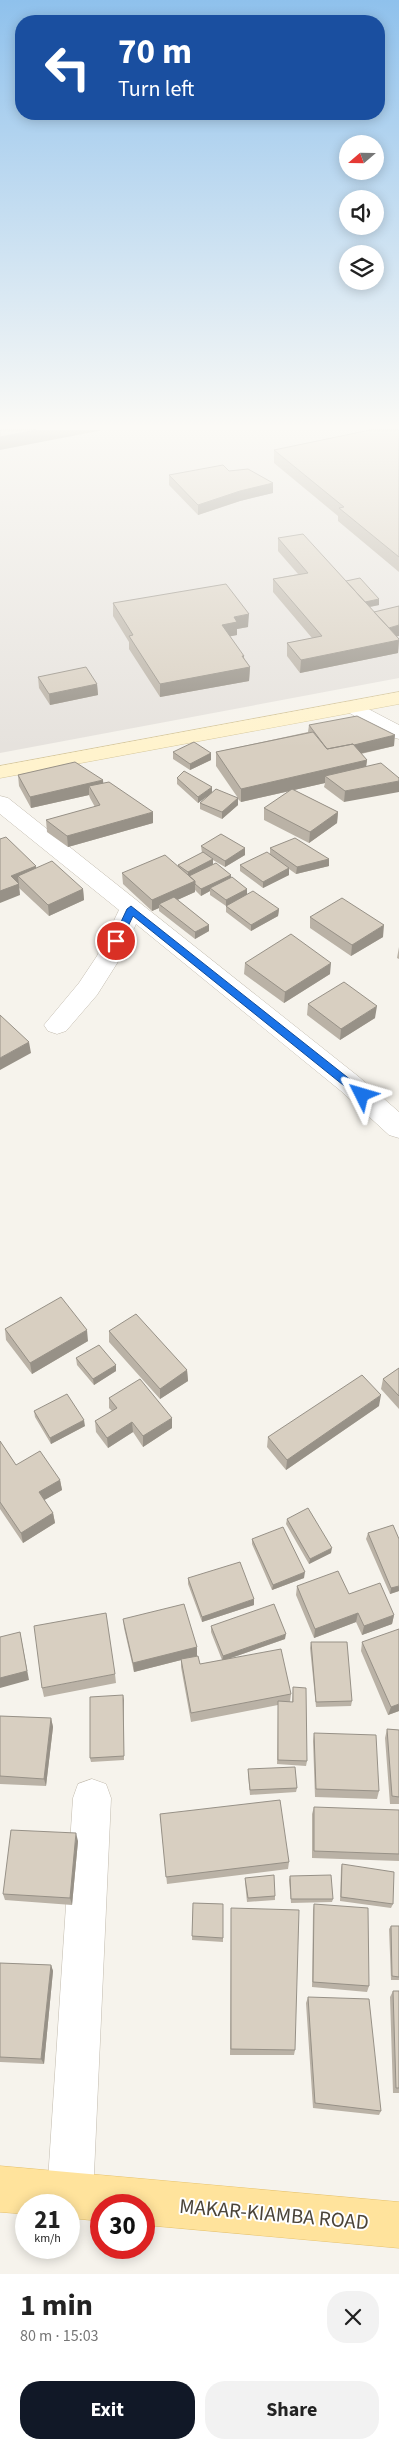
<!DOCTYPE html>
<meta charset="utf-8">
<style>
:root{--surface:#fff;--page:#f2f2f2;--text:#222;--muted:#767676;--accent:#111827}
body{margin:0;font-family:"Source Sans 3",sans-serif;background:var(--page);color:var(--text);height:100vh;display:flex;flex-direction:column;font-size:19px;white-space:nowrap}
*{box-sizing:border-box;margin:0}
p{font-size:16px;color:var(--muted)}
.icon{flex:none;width:28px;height:28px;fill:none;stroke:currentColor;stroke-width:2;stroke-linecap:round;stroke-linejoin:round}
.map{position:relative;height:2274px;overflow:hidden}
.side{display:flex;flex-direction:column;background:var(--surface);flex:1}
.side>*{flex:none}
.guide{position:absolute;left:15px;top:15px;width:370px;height:105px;border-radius:20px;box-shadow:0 2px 12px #0003;background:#1a4fa0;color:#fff;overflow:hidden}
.needle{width:32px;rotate:250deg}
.buttons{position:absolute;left:339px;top:135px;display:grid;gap:10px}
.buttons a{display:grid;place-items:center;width:45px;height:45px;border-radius:50%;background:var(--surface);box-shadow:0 2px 12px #0003;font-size:25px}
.speed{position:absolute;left:15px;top:2194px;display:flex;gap:10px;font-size:25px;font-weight:700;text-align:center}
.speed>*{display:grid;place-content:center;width:65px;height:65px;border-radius:50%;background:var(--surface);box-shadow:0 2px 12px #0003;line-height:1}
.speed small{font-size:12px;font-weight:400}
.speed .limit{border:8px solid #d22;background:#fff;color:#111}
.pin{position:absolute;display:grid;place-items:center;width:42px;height:42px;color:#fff;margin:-21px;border:2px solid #fff;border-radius:50%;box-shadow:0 1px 5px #0007}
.me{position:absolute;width:55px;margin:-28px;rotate:310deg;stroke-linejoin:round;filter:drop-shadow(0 0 4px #0008)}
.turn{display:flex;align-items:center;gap:18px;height:105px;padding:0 20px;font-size:22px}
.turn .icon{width:65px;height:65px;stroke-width:2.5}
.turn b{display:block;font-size:35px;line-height:42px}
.round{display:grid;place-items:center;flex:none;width:52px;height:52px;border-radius:20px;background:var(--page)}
.head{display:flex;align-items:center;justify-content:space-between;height:85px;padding:0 20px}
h1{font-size:30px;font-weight:700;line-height:38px}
.button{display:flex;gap:10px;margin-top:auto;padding:10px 20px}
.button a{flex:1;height:58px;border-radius:20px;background:var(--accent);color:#fff;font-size:20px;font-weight:700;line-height:58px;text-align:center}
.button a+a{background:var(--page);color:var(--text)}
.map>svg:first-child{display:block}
.industrial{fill:#e6e2dd}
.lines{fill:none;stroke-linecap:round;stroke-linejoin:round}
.street-casing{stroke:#c2bbae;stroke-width:1}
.secondary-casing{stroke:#d6c79b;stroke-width:1}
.primary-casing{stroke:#e6c16a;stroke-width:1}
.street{fill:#fff;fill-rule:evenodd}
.secondary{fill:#fff3cd;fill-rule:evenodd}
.primary{fill:#ffe39c;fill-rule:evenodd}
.wall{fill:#bab2a6}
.shaded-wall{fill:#979187}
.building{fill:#d8cfc1;stroke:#979187}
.route{fill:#1a73e8;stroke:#114b97}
.labels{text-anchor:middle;stroke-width:4;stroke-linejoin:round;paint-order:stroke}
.near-street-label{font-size:21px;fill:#4b4439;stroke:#fff}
</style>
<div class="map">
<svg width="399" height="2274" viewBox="0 0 399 2274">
<rect width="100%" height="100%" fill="#f6f3ec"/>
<!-- industrial -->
<path class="industrial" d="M0,430H399V678L0,753Z"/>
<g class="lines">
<defs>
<path id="street" d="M353,701L399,725V739L392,737L346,711L343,707L346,703Z
M0,796L8,798L359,1077L399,1112V1138L389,1135L341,1091L136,924L121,957L97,995L66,1031L57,1034L48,1031L44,1025L79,983L97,956L119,910L0,814Z
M92,1779L106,1784L111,1798L93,2196L86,2212L70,2219L69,2205H51L47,2196L73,1798L78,1784Z"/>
<path id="secondary" d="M399,692V704L0,778V766Z"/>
<path id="primary" d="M0,2166L399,2202V2248L144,2225V2205H101V2221L69,2218V2205H26V2214L0,2212Z"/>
</defs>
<!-- street casing -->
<use href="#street" class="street-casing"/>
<!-- secondary casing -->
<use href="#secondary" class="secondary-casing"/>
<!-- primary casing -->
<use href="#primary" class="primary-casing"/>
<!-- street -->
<use href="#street" class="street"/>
<!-- secondary -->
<use href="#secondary" class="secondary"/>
<!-- primary -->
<use href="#primary" class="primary"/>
</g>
<!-- wall -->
<path class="wall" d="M399,430V572L338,521V516L274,463V450Z
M229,471L273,483V493L240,501L198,515L169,485V475Z
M278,538L346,581L379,605L370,607L399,639L398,653L300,673L287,656V643L312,638L273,592V579L298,574L278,551Z
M113,603L248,627L237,629V635L230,636L250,667L249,681L160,697L129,649V642L113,616Z
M38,677L97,684L98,695L50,705L39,688Z
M309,725L394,746L361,754L367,760L366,767L344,802L324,787L325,783L294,790L338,812L337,823L309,843L264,820V808L290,791L241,802L238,799V805L222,819L200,809V803L210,794L198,803L177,784V778L212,793L238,798L216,766V752L308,732Z
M173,752L211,753V760L190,770L173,759Z
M18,775L103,783L153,823L68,847L47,832L46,820L95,807L90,798L89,795L31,808L19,786Z
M0,839L36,868L83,889L84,900L49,916L19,888L20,895Z
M201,846L245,848V855L225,867L213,860V864L231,875V878L247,889V894L279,909L278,916L251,931L226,912V906L210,895V891L201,896L195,890V892L177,900L209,925V931L195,939L159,911V908L152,911L123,884L122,873L178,866V865L202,853Z
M270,848L329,859V866L296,874L289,869V875L263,888L240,871V865L270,854Z
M310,917L383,937L351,956L310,928Z
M399,947V959L397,958Z
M245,963L330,974L284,1003L244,974Z
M308,1004L375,1018L340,1040L307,1015Z
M5,1329L88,1341L32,1374L6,1340Z
M109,1331L187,1370L188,1381L160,1399L109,1342Z
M76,1358L116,1371L94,1385L77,1365Z
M399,1368V1409L381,1389L383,1379Z
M109,1398L172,1428L143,1447L133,1432L108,1448L96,1432L95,1421L112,1411L109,1408Z
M379,1406L286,1470L267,1447L268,1437Z
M34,1411L85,1426L51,1444L35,1417Z
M0,1441L16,1465L60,1480L62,1490L44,1500L53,1513L55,1523L23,1543L0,1509Z
M287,1519L331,1553L309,1564L286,1524Z
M368,1533L399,1591L390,1594L366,1539Z
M252,1539L304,1578L272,1590L252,1544Z
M188,1578L254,1605L202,1622L188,1584Z
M297,1586L349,1594L394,1615L392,1624L362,1635L356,1622L314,1638L296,1595Z
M123,1619L197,1647V1656L193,1657L200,1664L222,1660L211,1632V1626L285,1639L231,1658L291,1694L290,1702H292L293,1687L307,1761L306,1766L277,1764L278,1705L191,1722L181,1667V1660L134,1672L124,1628Z
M311,1642L352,1701L351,1706L316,1707L310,1648Z
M362,1642L399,1711L388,1715L361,1651Z
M115,1674L116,1683L44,1697L42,1688Z
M123,1695L124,1760L91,1762L90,1758Z
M0,1716L51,1718L53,1727L46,1786L0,1784Z
M387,1729L399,1730V1804H390L385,1738Z
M314,1733L379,1791L377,1799L315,1797L313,1741Z
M248,1769L297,1788L296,1792L250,1795L248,1774Z
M314,1807L399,1854V1861L312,1858V1814Z
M160,1814L289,1862L288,1869L167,1884Z
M78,1841L72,1905L5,1900L3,1894Z
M342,1864L393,1904L391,1908L340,1901L341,1868Z
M290,1876L333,1899L332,1902L291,1903L289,1880Z
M245,1878L275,1896V1900L247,1902L245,1882Z
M193,1903L223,1904V1942L192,1940Z
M314,1904L369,1986L367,1992L312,1987L313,1910Z
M231,1908L295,2050L294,2055H230Z
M391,1926H399V1980H391L389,1929Z
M0,1963L51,1965L53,1971L44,2064L0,2062Z
M393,1991H399V2093H393L390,1997Z
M308,1997L381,2111L379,2115L313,2108L306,2003Z"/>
<!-- shaded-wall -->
<path class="shaded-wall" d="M36,430H103L0,450V437Z
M273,483V493L240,501L198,515V505L240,491Z
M379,599V605L359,609L360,603Z
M249,614L248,627L237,629V635L222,638V625L234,617Z
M399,625V636L388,638L389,628Z
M399,640L398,653L300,673L301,660Z
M242,656H244V668L250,667L249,681L160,697V684Z
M97,684L98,695L50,705L49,694Z
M395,735L394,746L327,761L328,750Z
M211,753V760L190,770V764Z
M367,760L365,774L325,776V783L241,802V789Z
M103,780L104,791L89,786V795L31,808L30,797Z
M399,781V792L344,802L345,791Z
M212,787V793L198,803V797Z
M238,798V805L222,819V812Z
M153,812V823L68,847L67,836Z
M338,812L337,823L309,843L310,832Z
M245,848V855L225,867V861Z
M213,859V866L188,877V872Z
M329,859V866L296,874L297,867Z
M36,866L37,877L18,876L20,895L0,903V891L11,876Z
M289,868V875L263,888V882Z
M231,875V881L210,888V891L201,896V889Z
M195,881V892L162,907L159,904V908L152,911V900Z
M83,889L84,900L49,916L48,905Z
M247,889V895L226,907V900Z
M279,909L278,916L251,931V925Z
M209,925V931L195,939V932Z
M384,925L383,937L351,956L352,945Z
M331,963L330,974L284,1003L285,992Z
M377,1006L375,1018L340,1040L341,1029Z
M29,1042L31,1053L0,1070V1058Z
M87,1330L88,1341L32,1374L30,1363Z
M116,1365V1371L94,1385L93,1379Z
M187,1370L188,1381L160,1399V1389Z
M381,1395L379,1406L286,1470L287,1460Z
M172,1418V1428L143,1447V1436Z
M84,1420L85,1426L51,1444L50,1438Z
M132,1422L133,1432L108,1448L107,1438Z
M60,1480L62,1490L41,1502L39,1492Z
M53,1513L55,1523L23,1543L21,1533Z
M332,1548L331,1553L309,1564L310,1559Z
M305,1572L304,1578L272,1590L273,1585Z
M399,1586V1591L390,1594L391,1588Z
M254,1599V1605L202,1622V1617Z
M358,1613L356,1622L314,1638L315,1629Z
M394,1615L392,1624L362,1635L364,1626Z
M20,1632L29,1680L0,1688V1678Z
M286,1634L285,1639L222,1661L223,1656Z
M197,1647V1656L134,1672L133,1663Z
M123,1695L124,1700V1760V1756Z
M399,1704V1711L388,1715L391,1707Z
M51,1718L53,1727L46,1786L44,1779Z
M76,1833L78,1841L72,1905L70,1898Z
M51,1965L53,1971L44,2064L41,2059Z"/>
<!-- building -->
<path class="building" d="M0,430H36L0,437Z
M370,430H399V557L339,508L344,507L274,450Z
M223,465L229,471L248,469L273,483L240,491L198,505L169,475Z
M303,534L399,639V640L301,660L287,643L322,636L273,579L308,573L278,538Z
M360,578L379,599L365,602L346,581Z
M226,584L249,614L234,617L237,622L222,625L244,656H242L250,667L160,684L129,636L133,635L113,603Z
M399,606V625L389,628L374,612Z
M86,667L97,684L49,694L38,677Z
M357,716L395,735L354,745L353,744L327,749L309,725Z
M313,732L327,749L353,744L367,760L241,789L216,752Z
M194,742L211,753L190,764L173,752Z
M75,762L103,780L30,797L18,775Z
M381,763L399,778V781L345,791L325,776Z
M184,771L212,787L198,797L177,778Z
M109,782L153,812L67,836L46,820L100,805L89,786Z
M216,789L238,798L222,812L200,803Z
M292,789L338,812L310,832L264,808Z
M221,834L245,848L225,861L201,846Z
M6,837L36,866L11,876L19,884L0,891V839Z
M295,838L329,859L297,867L270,848Z
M203,852L213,859L188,872L178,865Z
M267,852L289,868L263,882L240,865Z
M165,855L195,881L152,900L122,873Z
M52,861L83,889L48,905L18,876Z
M216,863L231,875L201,889L195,884V881L189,876Z
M232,877L247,889L226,900L210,888Z
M253,891L279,909L251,925L226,906Z
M174,897L209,925L195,932L159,904Z
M342,898L384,925L352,945L310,917Z
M291,934L331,963L285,992L245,963Z
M344,982L377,1006L341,1029L308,1004Z
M0,1015L29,1042L0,1058Z
M61,1297L87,1330L30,1363L5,1329Z
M136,1314L187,1370L160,1389L109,1331Z
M99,1345L116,1365L93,1379L76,1358Z
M399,1368V1396L383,1379Z
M362,1375L381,1395L287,1460L268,1437Z
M140,1379L172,1418L143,1436L132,1422L107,1438L95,1421L117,1408L109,1398Z
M67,1394L84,1420L50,1438L34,1411Z
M0,1441L16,1465L40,1451L60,1480L39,1492L53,1513L21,1533L0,1502Z
M308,1508L332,1548L310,1559L287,1519Z
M393,1525L399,1539V1586L391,1588L368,1533Z
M283,1527L305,1572L273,1585L252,1539Z
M240,1562L254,1599L202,1617L188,1578Z
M338,1571L349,1594L380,1583L394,1615L364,1626L358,1613L315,1629L297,1586Z
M184,1604L197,1647L133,1663L123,1619Z
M274,1604L286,1634L223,1656L211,1626Z
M106,1613L115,1674L42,1688L34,1626Z
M399,1629V1704L391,1707L362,1642Z
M20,1632L27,1671L0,1678V1637Z
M311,1642H347L352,1701L316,1702Z
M281,1649L291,1694L191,1713L181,1659L198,1656L200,1664Z
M293,1687L306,1688L307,1761L278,1760V1701L293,1702Z
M123,1695L124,1756L90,1758V1697Z
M0,1716L51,1718L44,1779L0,1776Z
M387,1729L399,1730V1797L392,1796Z
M314,1733L376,1735L379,1791L316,1789Z
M295,1767L297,1788L250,1790L248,1769Z
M280,1800L289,1862L166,1877L160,1814Z
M314,1807L399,1810V1854L314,1851Z
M11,1830L76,1833L70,1898L3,1894Z
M342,1864L394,1872L393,1904L341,1897Z
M274,1875L275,1896L248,1898L245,1878Z
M331,1875L333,1899H291L290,1876Z
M193,1903L223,1904V1938L192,1936Z
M314,1904L368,1908L369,1986L313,1982Z
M231,1908L299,1910L295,2050L231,2049Z
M391,1926H399V1977L392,1976Z
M0,1963L51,1965L41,2059L0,2057Z
M393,1991H399V2088H396Z
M308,1997L369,1999L381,2111L315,2103Z"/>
<!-- sky -->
<linearGradient id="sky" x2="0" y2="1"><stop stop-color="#8fc1ec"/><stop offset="0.57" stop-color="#fbfaf6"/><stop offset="1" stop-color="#fbfaf6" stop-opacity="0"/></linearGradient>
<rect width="399" height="748" fill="url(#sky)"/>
<!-- route -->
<path class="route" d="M131,906L366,1092V1097H358L133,916L120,943H113L112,941L127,909Z"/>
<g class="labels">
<!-- near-street labels -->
<g class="near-street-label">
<text transform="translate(274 2214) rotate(5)" y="7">MAKAR-KIAMBA ROAD</text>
</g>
</g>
</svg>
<div class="buttons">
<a><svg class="needle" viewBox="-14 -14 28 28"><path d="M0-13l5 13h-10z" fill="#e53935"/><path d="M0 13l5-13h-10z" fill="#767676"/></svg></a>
<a><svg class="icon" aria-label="sound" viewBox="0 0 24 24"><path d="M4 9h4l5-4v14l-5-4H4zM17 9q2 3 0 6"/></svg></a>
<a><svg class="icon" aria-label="layers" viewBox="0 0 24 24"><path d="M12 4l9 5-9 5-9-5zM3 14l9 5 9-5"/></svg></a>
</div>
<div class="speed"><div>21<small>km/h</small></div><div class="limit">30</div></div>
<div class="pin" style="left:116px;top:941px;background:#d93025"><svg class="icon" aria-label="arrive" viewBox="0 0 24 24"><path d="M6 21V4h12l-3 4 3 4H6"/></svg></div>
<svg class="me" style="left:362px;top:1095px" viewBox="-20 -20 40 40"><path d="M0-17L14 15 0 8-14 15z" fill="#1a73e8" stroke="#fff" stroke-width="4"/></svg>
<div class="guide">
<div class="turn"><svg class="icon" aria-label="left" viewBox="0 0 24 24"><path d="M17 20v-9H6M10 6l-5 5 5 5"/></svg><div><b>70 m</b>Turn left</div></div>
</div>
</div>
<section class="side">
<div class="head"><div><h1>1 min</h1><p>80 m · 15:03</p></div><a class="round"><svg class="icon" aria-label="close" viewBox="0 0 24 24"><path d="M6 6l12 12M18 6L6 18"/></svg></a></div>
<div class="button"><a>Exit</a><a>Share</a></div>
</section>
